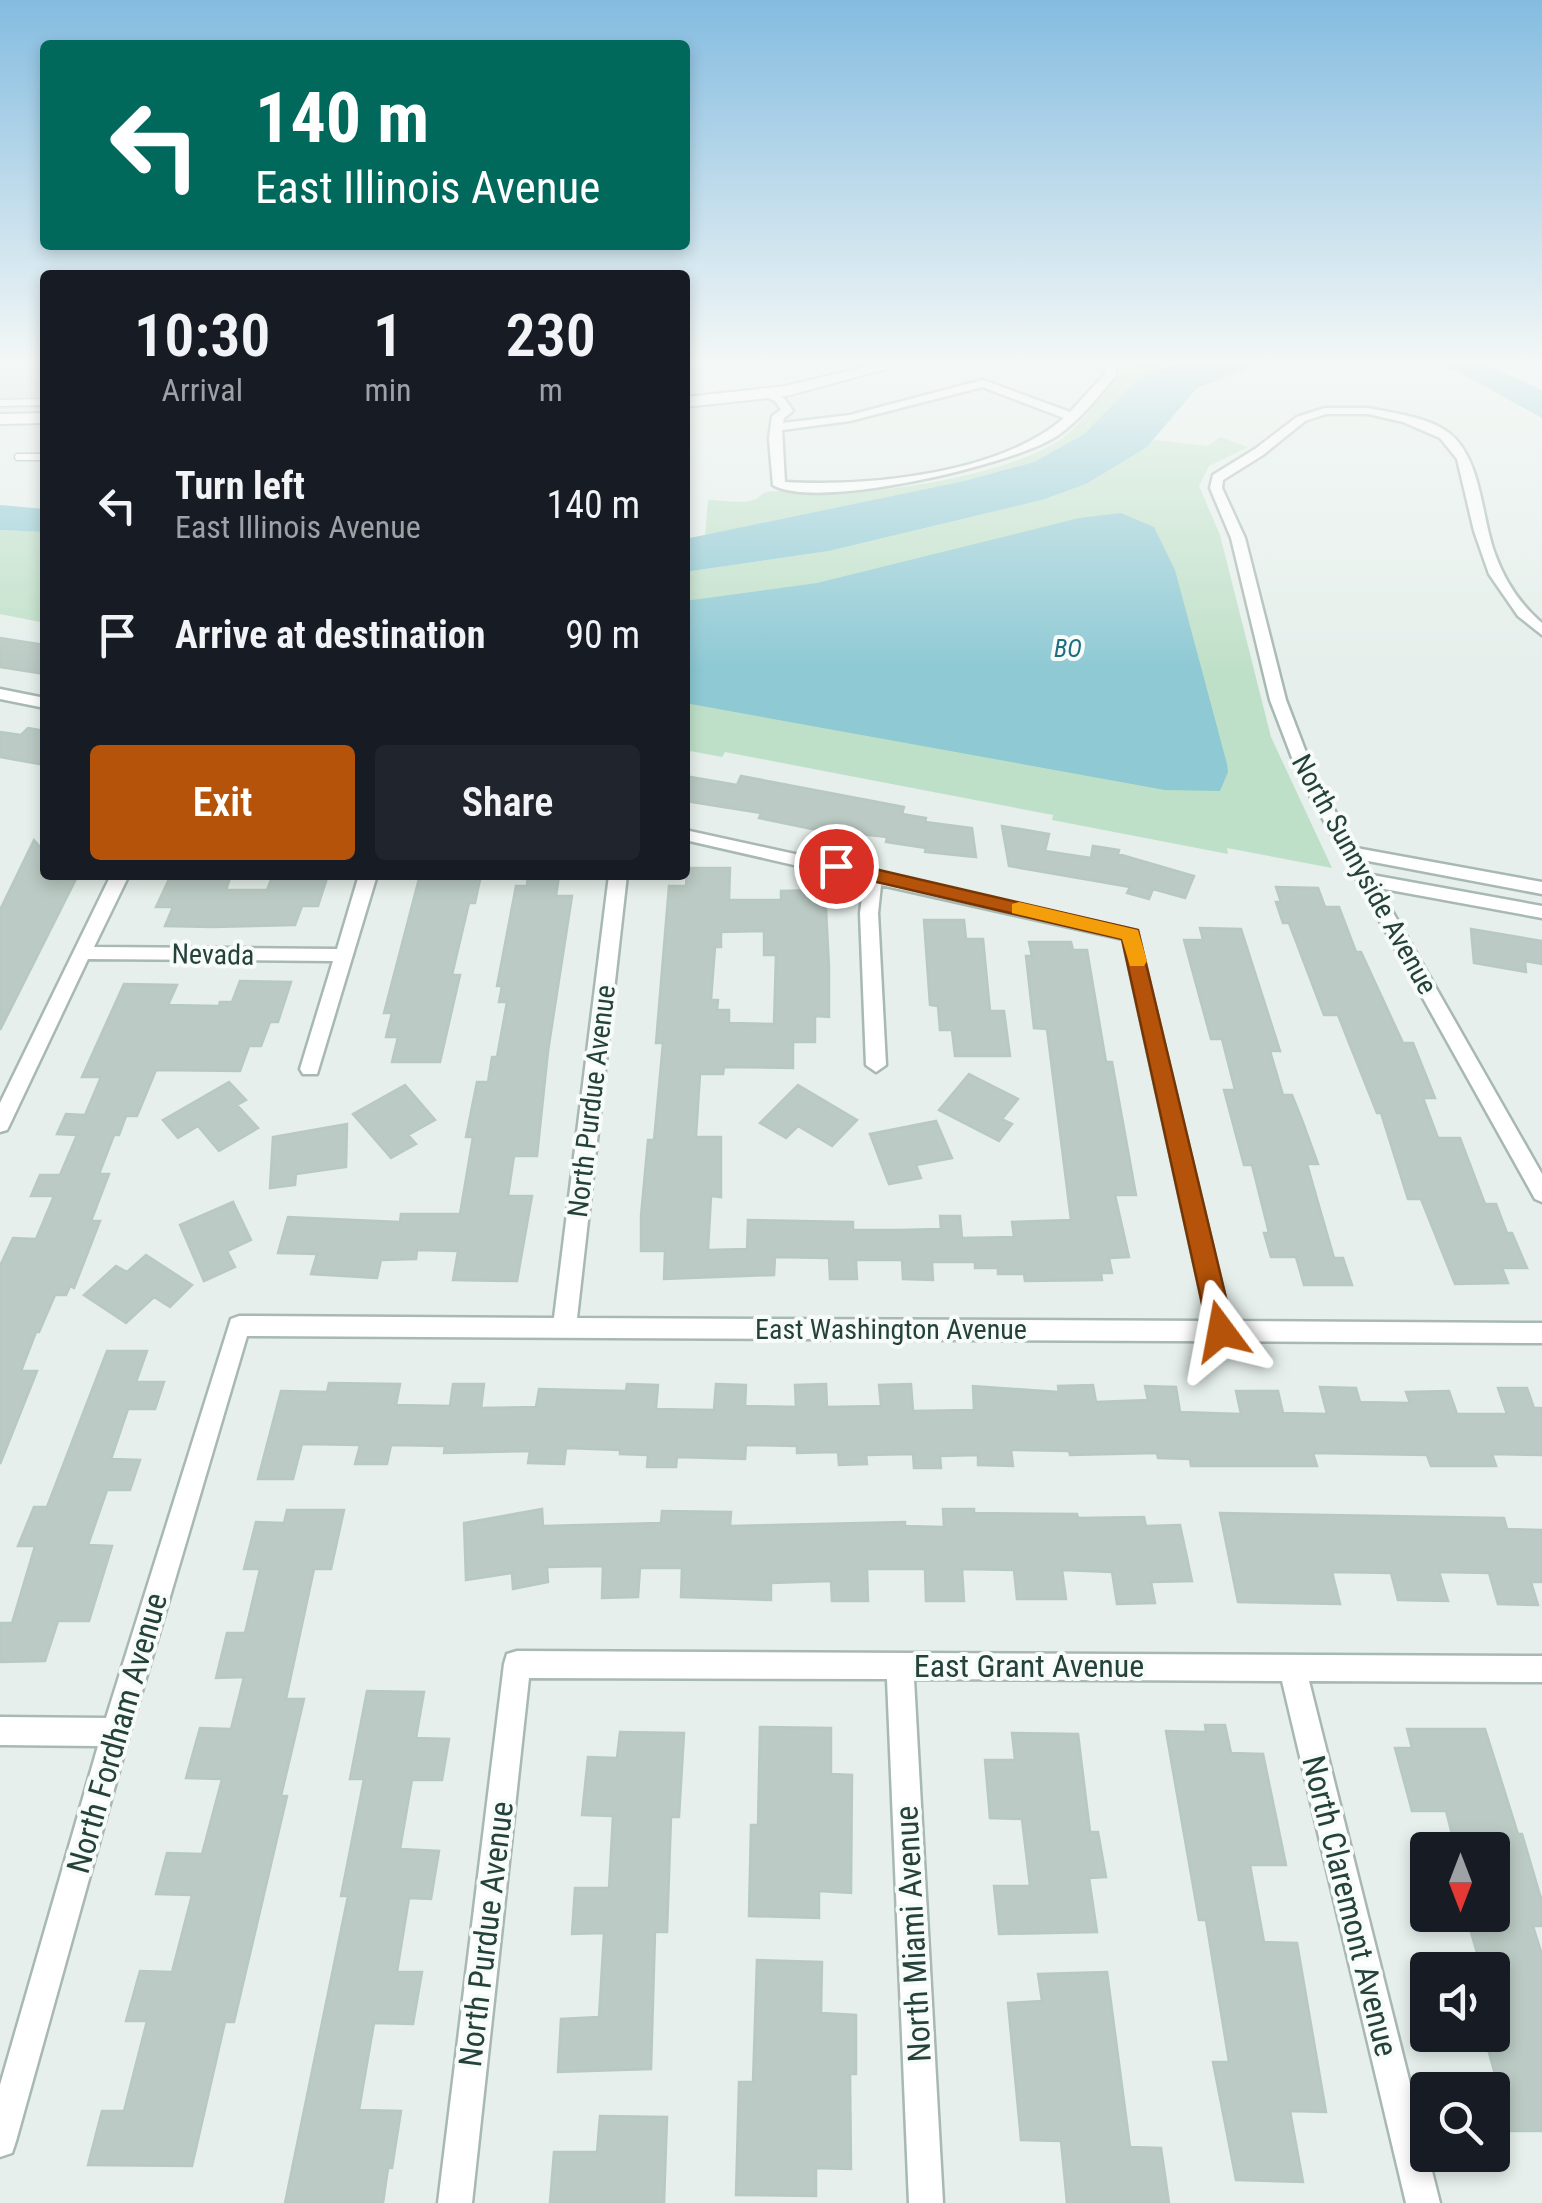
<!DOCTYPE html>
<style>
:root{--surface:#171b24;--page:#20242c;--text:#f1f3f6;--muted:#9ea1a6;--accent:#b45309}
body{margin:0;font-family:"Roboto Condensed",sans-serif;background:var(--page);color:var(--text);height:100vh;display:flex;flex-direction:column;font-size:38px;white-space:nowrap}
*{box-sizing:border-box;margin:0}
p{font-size:32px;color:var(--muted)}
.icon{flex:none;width:55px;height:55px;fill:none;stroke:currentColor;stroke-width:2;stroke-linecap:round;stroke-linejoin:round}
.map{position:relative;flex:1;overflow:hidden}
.side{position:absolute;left:40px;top:270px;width:650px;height:610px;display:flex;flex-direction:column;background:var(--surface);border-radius:10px;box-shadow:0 5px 15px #0003}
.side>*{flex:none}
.top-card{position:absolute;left:40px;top:40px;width:650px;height:210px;border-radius:10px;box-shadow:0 5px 15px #0003;background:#00695c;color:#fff;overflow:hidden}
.needle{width:65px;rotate:180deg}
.buttons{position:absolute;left:1410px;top:1832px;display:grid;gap:20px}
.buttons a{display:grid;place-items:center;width:100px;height:100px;border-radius:10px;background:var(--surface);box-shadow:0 5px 15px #0003;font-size:50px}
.pin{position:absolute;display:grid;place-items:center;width:85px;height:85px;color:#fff;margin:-42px;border:5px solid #fff;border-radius:50%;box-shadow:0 2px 10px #0007}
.me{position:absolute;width:110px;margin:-55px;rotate:347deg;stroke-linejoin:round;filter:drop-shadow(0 0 8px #0008)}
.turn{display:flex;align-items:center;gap:35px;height:210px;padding:0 50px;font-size:45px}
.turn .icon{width:130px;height:130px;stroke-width:2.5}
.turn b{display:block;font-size:70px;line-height:85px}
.eta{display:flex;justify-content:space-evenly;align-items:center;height:170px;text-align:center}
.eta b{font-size:60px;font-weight:600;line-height:70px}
.action{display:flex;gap:20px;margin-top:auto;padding:20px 50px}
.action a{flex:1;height:115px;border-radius:10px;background:var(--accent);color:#fff;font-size:40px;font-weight:600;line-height:115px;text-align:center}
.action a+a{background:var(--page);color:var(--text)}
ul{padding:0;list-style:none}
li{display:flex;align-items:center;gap:30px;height:130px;padding:0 50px}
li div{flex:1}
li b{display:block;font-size:38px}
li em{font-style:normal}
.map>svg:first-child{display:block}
.built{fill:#d4dfda}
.green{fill:#bfe0c8}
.water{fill:#8ec9d4}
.building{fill:#bbcac4;stroke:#b8c9c2;stroke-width:2.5;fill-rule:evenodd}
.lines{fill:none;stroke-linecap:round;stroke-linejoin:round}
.lane-casing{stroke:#a8b8b2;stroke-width:9}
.street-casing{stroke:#a8b8b2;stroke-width:5}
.secondary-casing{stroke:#a4bbb3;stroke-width:4}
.lane{stroke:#fff;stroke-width:6}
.street{fill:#fff;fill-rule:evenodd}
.secondary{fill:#fff;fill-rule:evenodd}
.route{fill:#b45309;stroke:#753606;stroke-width:2.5}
.slow{fill:#f59e0b}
.labels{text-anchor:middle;stroke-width:8;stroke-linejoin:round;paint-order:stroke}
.far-water-label{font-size:25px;font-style:italic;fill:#1c6f80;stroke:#f7fbf9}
.street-label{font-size:28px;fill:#24423a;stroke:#f7fbf9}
.near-street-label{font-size:32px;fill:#24423a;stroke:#f7fbf9}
</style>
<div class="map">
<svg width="1542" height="2203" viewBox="0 0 1542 2203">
<rect width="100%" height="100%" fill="#e6efeb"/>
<!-- built -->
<path class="built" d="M0,361H45V408L0,409Z"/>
<!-- green -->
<path class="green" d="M1140,361H1179L1162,366L1084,434L1034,462L964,481L705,535L708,500C721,500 741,504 754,500C760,498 761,493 767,492C785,489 809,495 828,494C895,491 993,477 1052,445C1089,425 1105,379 1140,361Z
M1220,437L1248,447L1209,466L1199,486L1220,535L1271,737L1332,868L1227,848L1228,854L1052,820L1053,815L725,752L722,757L685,750V572L829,551L1042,500L1086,484L1154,440L1208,446Z
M0,530L45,532V623L0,614Z"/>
<!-- water -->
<path class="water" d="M1179,361H1280L1253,366L1197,388L1147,447L1086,484L1042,500L829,551L685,572V539L964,481L1034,462L1084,434L1137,380Z
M1429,361H1478L1542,390V418L1459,372Z
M0,505L45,509V532L0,530Z
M1121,513L1154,527L1175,570L1227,764L1228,772L1220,791L1165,790L685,703V601L817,583L1079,518Z"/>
<!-- building -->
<path class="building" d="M0,638L45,645V674L0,667Z
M28,728L45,731V765L0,757V732L21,735Z
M685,776L737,785L741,776L904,807L902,814L926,818L925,822L972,828L976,857L925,852L926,848L886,842L887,837L812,829L759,818L761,813L685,801Z
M1002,826L1049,834L1045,851L1091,858L1093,846L1119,850L1118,854L1194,876L1185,898L1153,889L1149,899L1127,893L1130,887L1009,866Z
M34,840L45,853V875L77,877L0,1030V910Z
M687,868H730L729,900H781V891L825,890L829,967V1017L815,1016V1042H793V1068L724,1067L723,1074H700L696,1137H721V1197L711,1196L708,1250L747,1249L748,1220L853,1222V1230H900L941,1229L940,1216H960L962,1238L1014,1237L1012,1222L1071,1220L1047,1029L1034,1028L1026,956H1032L1029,942H1071L1073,950H1087L1106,1062H1112L1136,1195H1115L1129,1257L1109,1258L1112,1273H1101L1102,1280L1025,1281L1024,1274H998V1268H975V1262H932L933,1280L903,1279L902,1260H856L857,1279H830L829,1258L775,1257L774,1275L664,1279L665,1251H641V1216L648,1140H654L663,1043H656L669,886H686ZM764,931V955H776L774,1024L729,1023V1010H717L718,1000H711L715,947H721V932Z
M171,875H231L226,890H267L273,875H328L318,906H302L295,925L212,927L165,926L173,907H156Z
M420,875H481L475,903H469L452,975H460L440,1062H392L398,1037H386L392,1013H384Z
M528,876H559L556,896H572L548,1051L537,1156H514L508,1196H532L517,1281L453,1280L458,1251L417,1250L416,1259L381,1260L377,1278L311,1274L317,1254L278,1253L288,1217L400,1222L401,1214H460L473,1137H466L477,1082H488L492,1057H497L507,1002H499L502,986H497L516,886H527Z
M1276,887L1318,888L1325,907H1339L1356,952H1361L1403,1043H1413L1435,1098H1423L1438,1138H1460L1485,1204H1496L1507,1233H1512L1527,1268H1502L1508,1283L1455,1284L1421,1199H1408L1381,1113H1377L1338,1015H1324L1289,923H1283L1276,902H1281Z
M924,920H964L966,939H983L990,1011H1004L1010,1056H955L952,1030H940L938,1006L930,1005Z
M1200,928L1241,929L1280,1051H1270L1283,1095H1292L1302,1120L1318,1164H1307L1334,1258H1343L1352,1285H1304L1296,1257H1271L1264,1233H1269L1252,1165H1244L1224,1090H1235L1222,1039H1211L1184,940H1203Z
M1471,929L1542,941V964L1525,961L1526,972L1474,963Z
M240,981L291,982L278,1022H270L261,1046H249L240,1071L156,1070L137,1116H126L119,1135H114L99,1174H109L91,1221H100L74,1288L70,1286L66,1295H55L39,1332H36L21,1371H37L0,1464V1266L13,1238L36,1239L54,1196H31L40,1175H60L77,1135L57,1134L66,1114L85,1115L101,1077H82L124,984L177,985L168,1005L219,1006L220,1002H232Z
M969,1074L1018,1099L1002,1119L1012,1124L999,1141L939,1110Z
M229,1082L246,1100L237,1105L258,1128L219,1151L198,1126L178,1138L163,1120Z
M405,1085L435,1120L408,1135L416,1144L391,1158L353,1114Z
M798,1085L857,1120L832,1146L798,1126L786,1138L760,1123Z
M936,1121L952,1158L916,1165L921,1178L889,1184L870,1134Z
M347,1124L346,1167L296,1174L295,1185L270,1188L273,1137Z
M233,1202L251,1240L227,1251L235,1267L204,1281L180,1225Z
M146,1255L192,1285L170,1307L154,1297L126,1323L84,1295L116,1266L127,1272Z
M107,1351H147L136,1382H164L155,1409H128L111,1459L140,1460L130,1490H107L88,1545L112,1546L89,1621H58L45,1661L0,1662V1623H12L35,1546H18L34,1507H47Z
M329,1383L400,1384L396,1405L450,1406L453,1384H484L481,1408L536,1407L539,1389L626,1391L627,1384L658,1385L656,1409L714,1410L716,1384L746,1385L745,1406L796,1407L795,1385L826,1384L827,1407L881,1406L879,1385L911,1384L913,1411L974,1410L973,1386L1059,1392L1058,1386L1093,1385L1096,1402L1148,1400L1145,1386L1176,1387L1180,1412L1241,1414L1236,1391H1278L1283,1413L1327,1414L1320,1387L1356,1388L1360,1402L1410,1403L1406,1392L1449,1391L1457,1414H1507L1498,1388H1527L1534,1408H1542V1455L1492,1454L1496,1466H1431L1427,1455L1313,1453L1317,1466H1191L1190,1459L1158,1458L1157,1453L1070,1455L1069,1451L1011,1450L1013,1466L978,1465V1455L940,1456L941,1468H914L913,1454L866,1455L867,1464L839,1465L838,1452L797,1453V1446L746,1445L745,1459L677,1457L676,1467H647L648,1455L620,1454V1450L566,1448L564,1464L528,1463L530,1451L444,1453L445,1446L391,1445L387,1464H355L360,1445L302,1444L293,1479H258L281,1391L327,1392Z
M542,1509L543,1526L661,1523L662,1511L731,1512L730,1526L905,1522V1526L944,1527L943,1509H974V1513L1077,1514L1078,1518L1144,1517L1146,1526L1180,1525L1192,1581L1151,1582L1155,1603L1117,1604L1112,1572L1062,1570L1066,1599H1017L1014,1570L962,1569L964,1601H926L925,1569H867L868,1601H832L831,1581L771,1583V1600L681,1597L682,1568H640L638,1597L602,1598L603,1566L547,1567L548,1582L513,1589L512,1573L466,1580L464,1523Z
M287,1510H344L331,1569H314L286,1699H304L281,1796H287L234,2022H225L192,2166L88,2165L102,2111H124L147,2021H126L140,1971L172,1972L192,1895L156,1894L167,1853L202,1854L222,1779L186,1778L200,1728L231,1729L244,1677L216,1678L227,1633H245L260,1569H244L256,1522L284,1523Z
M1220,1513L1504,1518L1507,1529L1542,1530V1582H1531L1538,1605L1498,1604L1489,1573L1439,1572L1448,1601L1398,1600L1391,1573L1332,1572L1340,1604L1238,1602Z
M367,1691L424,1692L416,1738L449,1739L442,1780H412L400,1849L439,1851L431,1899L409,1898L397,1972H422L413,2024L374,2023L359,2110L401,2111L392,2168H388L383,2203H285L348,1896H341L364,1779H350Z
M1205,1725H1225L1231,1753L1263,1754L1286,1865H1250L1264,1942L1297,1943L1326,2112L1290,2111L1303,2182L1236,2180L1213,2062H1229L1206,1920H1199L1166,1731L1206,1732Z
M760,1727L831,1728V1774L852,1775L851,1893L819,1891V1918L749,1916L751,1825H758Z
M1407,1729H1485L1518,1834H1522L1542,1902V1926H1533L1542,1955V2131H1511L1484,2035H1492V1970H1482L1466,1915H1492V1850H1456L1446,1811H1412L1395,1748H1412Z
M620,1732L684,1733L679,1817H671L667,1932H655L651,2069L558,2072L561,2019L599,2017L604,1933L572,1934L575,1888H609L613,1816L582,1815L588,1757L617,1758Z
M1012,1733L1078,1734L1090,1832H1098L1106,1877L1089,1878L1097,1932L999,1934L994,1886H1030L1022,1819L990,1818L985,1760H1015Z
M757,1960L822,1962L821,2013L856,2015V2074H850L851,2169L816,2168V2196L736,2195L739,2082H753Z
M1107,1972L1130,2147L1161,2148L1169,2203H1067L1061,2141L1021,2140L1008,2003L1042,2001L1038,1974Z
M600,2116L667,2117L664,2203H550L554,2152H597Z"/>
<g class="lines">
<defs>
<path id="lane" d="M0,403L45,402
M18,457H45"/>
<path id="street" d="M1089,361H1103L1115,367L1116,375C1098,397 1080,420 1057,436C1013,465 817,511 773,485L769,439L772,416L781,410L776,402L761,393V389C776,387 786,399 793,411L784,418L783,423L850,415L983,380L1070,412L1105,374V370ZM982,387L1064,418C1000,474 868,487 785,482L782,430L850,421Z
M1368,408C1393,413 1428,417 1449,433C1482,459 1481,517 1495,554C1505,582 1520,604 1542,623V635L1518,616L1489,574L1474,531L1457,459L1440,438L1403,422L1368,414H1326L1305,421L1263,455L1223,480L1222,488L1245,538L1286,700L1315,776L1356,848L1542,882V894L1363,860L1372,875L1542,906V918L1379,888L1542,1174V1202L1535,1199L1299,776L1270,700L1231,538L1210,488L1213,475L1255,449L1297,417L1325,408Z
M0,689L45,698V708L0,699Z
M685,830L868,870L874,868L882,874L1137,931L1230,1321L1542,1323V1343L247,1336L130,1732L16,2141L12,2153L0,2157V2085L98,1746L0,1745V1717L106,1718L231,1319L239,1316L554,1318L609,875H627L577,1318L1207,1321L1123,939L881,885L878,913L886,1065L876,1072L866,1065L860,913L864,881L685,840Z
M111,875H129L94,947L337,949L359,875H377L317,1074H303L300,1069L333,961L88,959L10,1124L7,1130L0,1132V1103Z
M517,1651L1542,1656V1682L1309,1681L1440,2203H1406L1282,1681L914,1679L943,2203H909L887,1679L529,1678L472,2203H438L504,1664L507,1654Z"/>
<path id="secondary" d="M888,361H915L786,396L685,407V397L786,386Z
M45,413V423L0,424V414Z"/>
</defs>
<!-- lane casing -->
<use href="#lane" class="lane-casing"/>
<!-- street casing -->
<use href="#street" class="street-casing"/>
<!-- secondary casing -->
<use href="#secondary" class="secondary-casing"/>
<!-- lane -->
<use href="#lane" class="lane"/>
<!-- street -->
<use href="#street" class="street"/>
<!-- secondary -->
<use href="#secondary" class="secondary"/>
</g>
<!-- sky -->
<linearGradient id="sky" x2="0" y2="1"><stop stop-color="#84bce0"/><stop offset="0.54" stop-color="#f4f8f6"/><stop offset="1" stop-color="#f4f8f6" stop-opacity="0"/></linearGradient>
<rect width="1542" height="670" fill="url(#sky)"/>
<!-- route -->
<path class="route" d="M836,860L1138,930L1234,1331L1230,1339L1221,1343L1212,1339L1208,1331L1122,939L829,871L827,866Z"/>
<!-- slow -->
<path class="slow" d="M1019,902L1138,930L1147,961L1144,966H1130L1122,939L1012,913V904Z"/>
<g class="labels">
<!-- far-water labels -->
<g class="far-water-label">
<text x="1068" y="657">BO</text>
</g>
<!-- street labels -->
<g class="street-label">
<text transform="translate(1365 874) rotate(61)" y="10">North Sunnyside Avenue</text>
<text transform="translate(213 954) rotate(1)" y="10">Nevada</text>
<text transform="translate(591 1101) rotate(-83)" y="10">North Purdue Avenue</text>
<text x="891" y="1339">East Washington Avenue</text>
</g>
<!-- near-street labels -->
<g class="near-street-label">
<text x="1029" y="1677">East Grant Avenue</text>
<text transform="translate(117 1733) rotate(-74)" y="11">North Fordham Avenue</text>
<text transform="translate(1350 1906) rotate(76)" y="11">North Claremont Avenue</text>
<text transform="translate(486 1934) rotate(-83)" y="11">North Purdue Avenue</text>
<text transform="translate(913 1934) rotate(-93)" y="11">North Miami Avenue</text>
</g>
</g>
</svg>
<div class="buttons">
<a><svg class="needle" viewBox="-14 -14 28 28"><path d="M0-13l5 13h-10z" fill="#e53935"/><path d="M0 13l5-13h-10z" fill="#9ea1a6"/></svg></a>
<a><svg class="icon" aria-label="sound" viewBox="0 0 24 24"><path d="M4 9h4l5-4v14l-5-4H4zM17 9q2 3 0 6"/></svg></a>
<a><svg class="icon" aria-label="search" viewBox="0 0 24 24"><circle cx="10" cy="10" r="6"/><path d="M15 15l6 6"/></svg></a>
</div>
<div class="pin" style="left:836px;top:866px;background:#d93025"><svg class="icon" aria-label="arrive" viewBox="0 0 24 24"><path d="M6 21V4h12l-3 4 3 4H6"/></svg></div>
<svg class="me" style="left:1221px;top:1331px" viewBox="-20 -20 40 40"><path d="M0-17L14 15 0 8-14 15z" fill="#b45309" stroke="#fff" stroke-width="4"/></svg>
<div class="top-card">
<div class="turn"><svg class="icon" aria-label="left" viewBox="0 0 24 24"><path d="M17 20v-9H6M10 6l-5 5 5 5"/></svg><div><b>140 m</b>East Illinois Avenue</div></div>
</div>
<section class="side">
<div class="eta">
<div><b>10:30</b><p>Arrival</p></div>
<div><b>1</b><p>min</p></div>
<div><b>230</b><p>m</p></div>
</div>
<ul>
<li><svg class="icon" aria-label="left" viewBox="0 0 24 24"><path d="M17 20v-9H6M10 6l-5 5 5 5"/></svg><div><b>Turn left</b><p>East Illinois Avenue</p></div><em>140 m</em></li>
<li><svg class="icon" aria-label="arrive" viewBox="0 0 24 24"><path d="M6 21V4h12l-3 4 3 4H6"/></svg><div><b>Arrive at destination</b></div><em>90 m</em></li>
</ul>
<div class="action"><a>Exit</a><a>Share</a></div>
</section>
</div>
